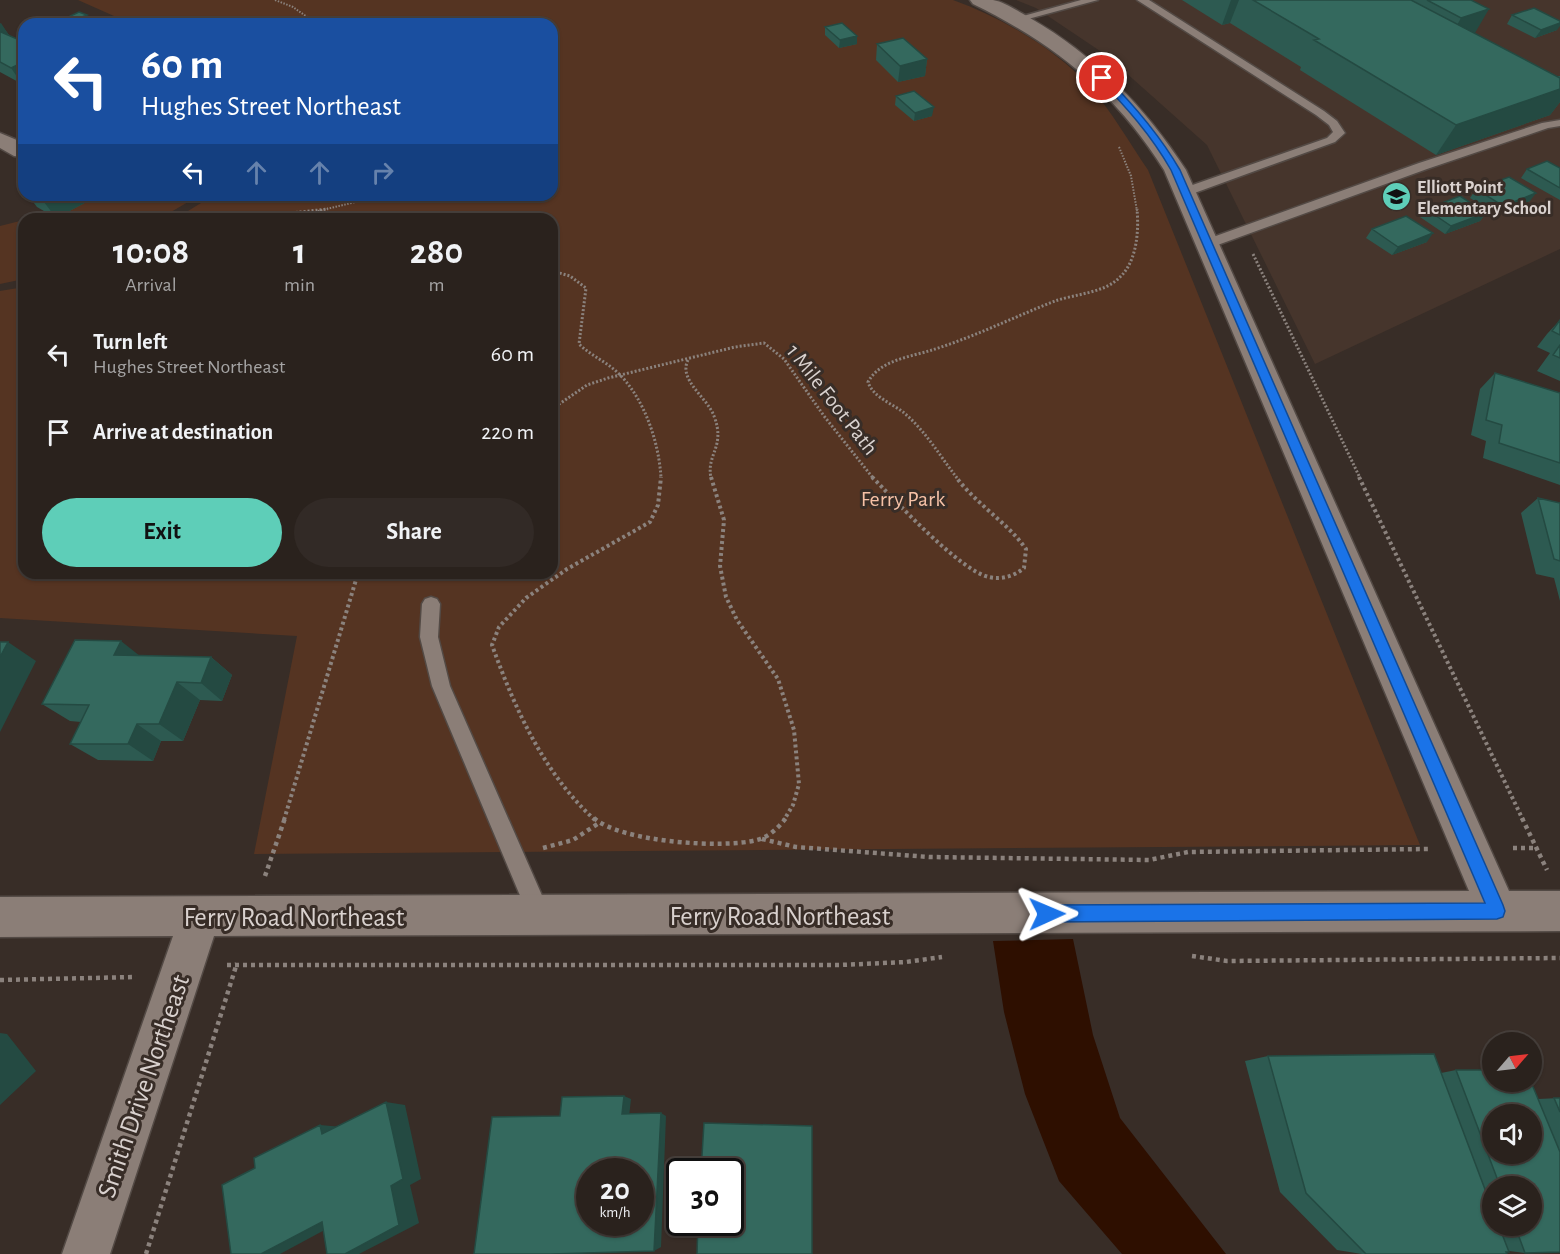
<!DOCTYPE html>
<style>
:root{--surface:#2a221d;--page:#322a26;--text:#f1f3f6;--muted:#a5a4a4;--line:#463f3b;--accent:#5eceb8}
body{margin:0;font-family:"Alegreya Sans",sans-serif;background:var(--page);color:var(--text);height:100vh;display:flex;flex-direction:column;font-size:22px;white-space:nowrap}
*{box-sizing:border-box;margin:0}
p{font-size:20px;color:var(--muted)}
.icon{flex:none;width:33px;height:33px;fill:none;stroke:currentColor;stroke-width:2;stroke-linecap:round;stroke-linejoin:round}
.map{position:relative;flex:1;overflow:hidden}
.panel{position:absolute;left:18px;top:213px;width:540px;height:366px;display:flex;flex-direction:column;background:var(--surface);border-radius:18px;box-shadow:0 2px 4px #0004,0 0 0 2px var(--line)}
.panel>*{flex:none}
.guide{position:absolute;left:18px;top:18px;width:540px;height:183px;border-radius:18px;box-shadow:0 2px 4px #0004,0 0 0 2px var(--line);background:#1a4fa0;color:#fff;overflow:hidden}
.needle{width:39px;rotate:62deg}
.fabs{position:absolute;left:1482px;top:1032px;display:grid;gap:12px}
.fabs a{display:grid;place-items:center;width:60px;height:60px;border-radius:50%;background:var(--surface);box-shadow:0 2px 4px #0004,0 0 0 2px var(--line);font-size:30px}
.speed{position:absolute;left:576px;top:1158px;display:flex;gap:12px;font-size:30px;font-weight:700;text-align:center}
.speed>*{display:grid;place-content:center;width:78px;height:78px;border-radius:50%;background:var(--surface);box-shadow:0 2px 4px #0004,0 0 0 2px var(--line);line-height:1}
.speed small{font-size:15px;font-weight:400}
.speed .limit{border:3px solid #111;border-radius:9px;background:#fff;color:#111}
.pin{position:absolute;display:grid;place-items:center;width:51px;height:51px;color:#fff;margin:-26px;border:3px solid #fff;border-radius:50%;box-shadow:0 2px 6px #0007}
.me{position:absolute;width:66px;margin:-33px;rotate:89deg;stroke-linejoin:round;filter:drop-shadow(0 0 4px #0008)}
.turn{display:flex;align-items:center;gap:21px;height:126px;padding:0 24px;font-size:27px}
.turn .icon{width:78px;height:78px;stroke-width:2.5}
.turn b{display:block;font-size:42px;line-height:51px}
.lanes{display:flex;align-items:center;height:57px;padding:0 24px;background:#0003;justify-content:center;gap:30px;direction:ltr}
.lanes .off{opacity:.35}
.eta{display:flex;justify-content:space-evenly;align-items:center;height:102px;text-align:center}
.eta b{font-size:36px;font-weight:700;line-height:42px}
.primary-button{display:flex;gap:12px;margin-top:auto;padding:12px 24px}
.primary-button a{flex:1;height:69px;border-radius:36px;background:var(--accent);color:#111;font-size:24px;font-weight:700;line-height:69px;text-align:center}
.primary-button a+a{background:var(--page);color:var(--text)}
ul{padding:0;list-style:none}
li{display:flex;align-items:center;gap:18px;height:78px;padding:0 24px}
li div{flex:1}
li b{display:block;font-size:22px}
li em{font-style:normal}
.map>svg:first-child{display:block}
.built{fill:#46352c}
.green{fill:#553422}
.water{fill:#2e0f00}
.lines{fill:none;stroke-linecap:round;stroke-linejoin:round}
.service-casing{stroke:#534a45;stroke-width:3}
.minor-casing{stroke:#534a45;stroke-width:3}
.path-far3{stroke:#8b827d;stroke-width:2;stroke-dasharray:1.5 1.5;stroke-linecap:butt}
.path-far2{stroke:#8b827d;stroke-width:3;stroke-dasharray:2 2;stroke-linecap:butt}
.path-far1{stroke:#8b827d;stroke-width:4;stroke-dasharray:3 3;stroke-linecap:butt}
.path{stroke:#8b827d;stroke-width:4.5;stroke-dasharray:4 4;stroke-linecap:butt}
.service{fill:#8b7e77;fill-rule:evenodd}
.minor{fill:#8b7e77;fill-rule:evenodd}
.wall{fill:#2d5a51;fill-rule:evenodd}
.shaded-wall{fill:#244a42}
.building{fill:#34695e;stroke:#244a42;stroke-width:1.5;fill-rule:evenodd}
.route{fill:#1a73e8;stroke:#114b97;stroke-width:1.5}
.labels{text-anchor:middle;stroke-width:6;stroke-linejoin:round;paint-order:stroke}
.far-poi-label{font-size:18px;font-weight:bold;fill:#d9d1ce;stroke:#382d27;text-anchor:start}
.street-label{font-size:22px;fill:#d9d1ce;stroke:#382d27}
.park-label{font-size:22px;fill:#f6c1a6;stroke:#382d27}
.near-street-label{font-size:27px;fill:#d9d1ce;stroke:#382d27}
</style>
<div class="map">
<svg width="1560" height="1254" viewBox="0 0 1560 1254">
<rect width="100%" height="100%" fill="#382d27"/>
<!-- built -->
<path class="built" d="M1016,0H1560V249L1315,364L1207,145L1106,55L1036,8Z"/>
<!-- green -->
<path class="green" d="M78,0H953C1002,18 1055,48 1090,87C1112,112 1129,142 1148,170L1420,845L254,854L297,636L0,618V291L24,287V573H552V219H175L214,195H552V24H132Z
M108,195H200L159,219H26Z
M24,220V279L0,284V226Z"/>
<!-- water -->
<path class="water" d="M1073,939L1093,1035L1120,1118L1226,1254H1122L1059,1181L1025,1094L1004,1012L993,941Z"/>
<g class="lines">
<defs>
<path id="service" d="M1081,0H1098L1017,22L1012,19Z
M1137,0H1149L1324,111L1337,121L1345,133L1335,142L1189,195H1181L1179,192L1181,189L1327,138L1333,132L1329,125L1316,115Z
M1560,120V126L1548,128L1427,169L1212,247H1202L1200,244L1202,241L1419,163L1542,123Z
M431,597L437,599L440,604L438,637L450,686L551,916L548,924L540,927L532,924L432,686L420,637L422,604L425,599Z"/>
<path id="minor" d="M970,0C977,0 986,0 993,0C1005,2 1019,12 1030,18C1096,56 1145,107 1186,170L1509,891H1560V931L214,936L110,1254H62L173,936L0,937V897L1469,891L1164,170C1115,92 1055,44 973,4Z
M0,133L24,143V157L14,156L0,148Z"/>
</defs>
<!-- service casing -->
<use href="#service" class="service-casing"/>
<!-- minor casing -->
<use href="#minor" class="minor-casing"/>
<!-- path-far3 -->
<path class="path-far3" d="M275,0L293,7L317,24
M1119,147L1131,176L1137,211
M318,211L385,195"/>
<!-- path-far2 -->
<path class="path-far2" d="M236,219L328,209
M1253,254L1360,478
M552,271L570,276L586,288L579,344C590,355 605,361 617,372C644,397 659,442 661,478
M688,360C678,380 707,397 714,416C726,447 706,454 711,478
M552,409L587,385L608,378L735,347L764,343L784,359L824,416L873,478
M957,478C940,456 925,430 903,412C891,403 873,397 868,382C880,360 910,357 932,350C974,337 1014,317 1055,301C1075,294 1104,293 1119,278C1137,262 1139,231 1137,209"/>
<!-- path-far1 -->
<path class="path-far1" d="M711,477L724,520L720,566L726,597L737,620L778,679L794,730L799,784L793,805L784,820
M872,477C895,500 960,571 989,577C1002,580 1014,576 1024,568L1026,549C1007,522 976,504 956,477
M1359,477L1523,820
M284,820L358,573
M595,820C544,774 515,709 492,645L499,627L526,598L567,569L650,522L658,505L661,477"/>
<!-- path -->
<path class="path" d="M594,818C620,842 723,849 757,840C769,837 778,828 786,818
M1522,818L1547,870
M762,839L796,847L929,857L1149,860L1188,852L1428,849
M543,848L573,840L599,823
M1513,848H1536
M265,876L285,818
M1192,956L1227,961L1560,958
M227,965H840L906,962L942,957
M0,980L136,977
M146,1254L237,963"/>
<!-- service -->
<use href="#service" class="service"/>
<!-- minor -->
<use href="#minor" class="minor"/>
</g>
<!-- wall -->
<path class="wall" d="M1182,0H1471L1475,33H1474L1557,76H1560V102L1550,115L1436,155L1300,70L1301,67L1230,23L1222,25Z
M1512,15L1557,30L1535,38L1507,24Z
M0,23L9,35L22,84L0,72Z
M825,27L857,36V44L839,48L825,35Z
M877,44L927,59L925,76L898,82L876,60Z
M896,96L932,116L914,121L895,105Z
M1560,168V200L1521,178L1527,169Z
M1476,189L1530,201L1496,214L1470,198Z
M28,195H100L56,218L37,207Z
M1426,209L1486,213L1480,221L1445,234L1420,217Z
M1372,229L1427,242L1392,255L1366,238Z
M1560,320V381L1537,371L1550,353L1537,347L1547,334Z
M1495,373L1560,393V485L1483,458L1486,441L1471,435L1480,389Z
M1538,498L1560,503V601L1554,578L1536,574L1521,513Z
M140,656L211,657L232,675L222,701L200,700L183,741H161L153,761L98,760L70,744L81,722L70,721L42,704Z
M1268,1056L1441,1073L1456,1070L1538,1099L1560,1098V1252L1525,1253L1509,1251L1506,1252L1507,1254H1362L1337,1250L1280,1192L1245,1061ZM1492,1186H1532V1226H1492Z"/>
<!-- shaded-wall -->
<path class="shaded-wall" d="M1231,0H1239L1230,23L1222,25Z
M1489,9L1475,33L1448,41L1461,18Z
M87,15L92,23L64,24Z
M1,23L12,40L0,44V24Z
M1560,23V26L1557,30L1535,38L1541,30Z
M857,36V44L839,48L840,40Z
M927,59L925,76L898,82L900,66Z
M24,62V83L22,84L11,68Z
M1560,89V102L1550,115L1436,155L1456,125Z
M934,107L932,116L914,121L915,113Z
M1536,193L1530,201L1496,214L1503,206Z
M57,195H100L56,218L44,202Z
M1486,213L1480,221L1445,234L1451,226Z
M1433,233L1427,242L1392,255L1398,247Z
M121,641L145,660L114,655Z
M8,642L36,661L0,732V657Z
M211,657L232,675L222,701L201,683Z
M177,682L200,700L183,741L159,724Z
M137,724L161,741L153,761L128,744Z
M0,1033L7,1034L36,1071L0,1105Z
M624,1096L631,1099L629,1117L622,1114Z
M386,1102L405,1105L421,1179L410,1185L419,1223L359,1254H345L391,1186Z
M661,1113L666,1116L661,1247L654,1251Z
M320,1125L342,1127L322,1134Z
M345,1219L280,1254H261L322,1222Z"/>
<!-- building -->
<path class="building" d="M1253,0H1411L1560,78V89L1456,125L1314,40L1319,39Z
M1427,0H1471L1489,9L1461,18Z
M1534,8L1560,21V23L1541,30L1512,15Z
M79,12L87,15L64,24H53Z
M842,23L857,36L840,40L825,27Z
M0,32H1L24,42V62L11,68L0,62Z
M903,38L927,59L900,66L877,44Z
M914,91L934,107L915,113L896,96Z
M1547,161L1560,168V188L1527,169Z
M1509,177L1536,193L1503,206L1476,189Z
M32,195H57L44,202Z
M1460,196L1486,213L1451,226L1426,209Z
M1406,216L1433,233L1398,247L1372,229Z
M1560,320V335L1552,331Z
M1560,345V358L1553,355Z
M1495,373L1560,393V463L1499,443L1502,425L1486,420Z
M1538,498L1560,503V561L1554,559Z
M75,640L121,641L114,655L211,657L201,683L177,682L159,724H137L128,744H70L89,705L42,704Z
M0,642H8L0,657Z
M1434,1054L1492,1208V1226H1499L1509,1252H1506L1507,1254H1366L1306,1193L1268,1056Z
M1456,1070H1492V1082H1531L1560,1152V1252L1525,1253L1515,1226H1532V1186H1500ZM1492,1114H1532V1154H1492Z
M624,1096L622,1114L661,1113L654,1251L551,1254H474L492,1117L560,1116L562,1097ZM590,1172H640V1222H590Z
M1554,1098H1560V1112Z
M386,1102L403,1179L391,1186L399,1225L345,1254H327L322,1222L261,1254H231L222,1185L255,1168L254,1158L320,1125L322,1134Z
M704,1123L812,1126V1254H697L698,1222H730V1172H701Z"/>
<!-- route -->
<path class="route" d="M1099,76H1105C1134,105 1159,134 1180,170L1503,905L1505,911L1503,917L1497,919L1047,922L1041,919L1039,914L1041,908L1047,905L1485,903L1171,170C1151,135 1127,108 1099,79Z"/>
<!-- icons -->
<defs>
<symbol id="school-disc" viewBox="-11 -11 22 22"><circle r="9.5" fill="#5eceb8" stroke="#382d27"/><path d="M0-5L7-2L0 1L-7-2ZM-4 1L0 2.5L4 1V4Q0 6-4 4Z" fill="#111"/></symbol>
</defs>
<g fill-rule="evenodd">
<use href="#school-disc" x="1380" y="180" width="33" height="33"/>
</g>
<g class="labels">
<!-- far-poi labels -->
<g class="far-poi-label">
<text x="1417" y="193">Elliott Point<tspan x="1417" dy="21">Elementary School</tspan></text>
</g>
<!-- street labels -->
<g class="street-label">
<text transform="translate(833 399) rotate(52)" y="8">1 Mile Foot Path</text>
</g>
<!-- park labels -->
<g class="park-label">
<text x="903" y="506">Ferry Park</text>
</g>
<!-- near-street labels -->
<g class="near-street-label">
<text x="780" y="925">Ferry Road Northeast</text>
<text x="294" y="926">Ferry Road Northeast</text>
<text transform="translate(143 1086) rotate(-71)" y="9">Smith Drive Northeast</text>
</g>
</g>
</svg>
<div class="fabs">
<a><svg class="needle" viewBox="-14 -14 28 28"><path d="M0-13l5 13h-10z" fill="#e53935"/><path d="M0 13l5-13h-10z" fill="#a5a4a4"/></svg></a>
<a><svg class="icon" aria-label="sound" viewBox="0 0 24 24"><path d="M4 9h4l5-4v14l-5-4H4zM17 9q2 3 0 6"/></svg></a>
<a><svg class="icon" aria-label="layers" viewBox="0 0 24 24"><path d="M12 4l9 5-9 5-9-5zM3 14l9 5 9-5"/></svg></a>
</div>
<div class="speed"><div>20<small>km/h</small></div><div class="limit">30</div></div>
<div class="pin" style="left:1102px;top:78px;background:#d93025"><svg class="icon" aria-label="arrive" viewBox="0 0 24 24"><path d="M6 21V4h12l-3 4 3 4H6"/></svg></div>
<svg class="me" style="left:1047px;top:914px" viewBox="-20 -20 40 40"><path d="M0-17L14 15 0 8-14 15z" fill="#1a73e8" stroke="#fff" stroke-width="4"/></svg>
<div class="guide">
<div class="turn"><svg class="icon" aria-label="left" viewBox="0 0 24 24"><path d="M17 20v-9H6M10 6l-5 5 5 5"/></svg><div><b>60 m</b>Hughes Street Northeast</div></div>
<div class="lanes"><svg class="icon" aria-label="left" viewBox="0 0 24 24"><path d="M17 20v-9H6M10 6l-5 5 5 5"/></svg><svg class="icon off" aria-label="ahead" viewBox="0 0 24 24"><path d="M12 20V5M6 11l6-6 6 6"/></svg><svg class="icon off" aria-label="ahead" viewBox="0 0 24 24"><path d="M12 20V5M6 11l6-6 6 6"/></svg><svg class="icon off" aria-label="right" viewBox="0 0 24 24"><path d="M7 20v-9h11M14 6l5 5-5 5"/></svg></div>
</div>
<section class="panel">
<div class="eta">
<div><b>10:08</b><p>Arrival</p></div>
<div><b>1</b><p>min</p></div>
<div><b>280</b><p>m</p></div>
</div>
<ul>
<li><svg class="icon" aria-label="left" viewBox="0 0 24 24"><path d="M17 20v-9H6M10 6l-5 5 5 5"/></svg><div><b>Turn left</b><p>Hughes Street Northeast</p></div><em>60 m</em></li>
<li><svg class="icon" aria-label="arrive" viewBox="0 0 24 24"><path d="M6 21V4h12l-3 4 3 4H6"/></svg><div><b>Arrive at destination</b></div><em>220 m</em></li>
</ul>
<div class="primary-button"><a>Exit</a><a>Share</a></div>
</section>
</div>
